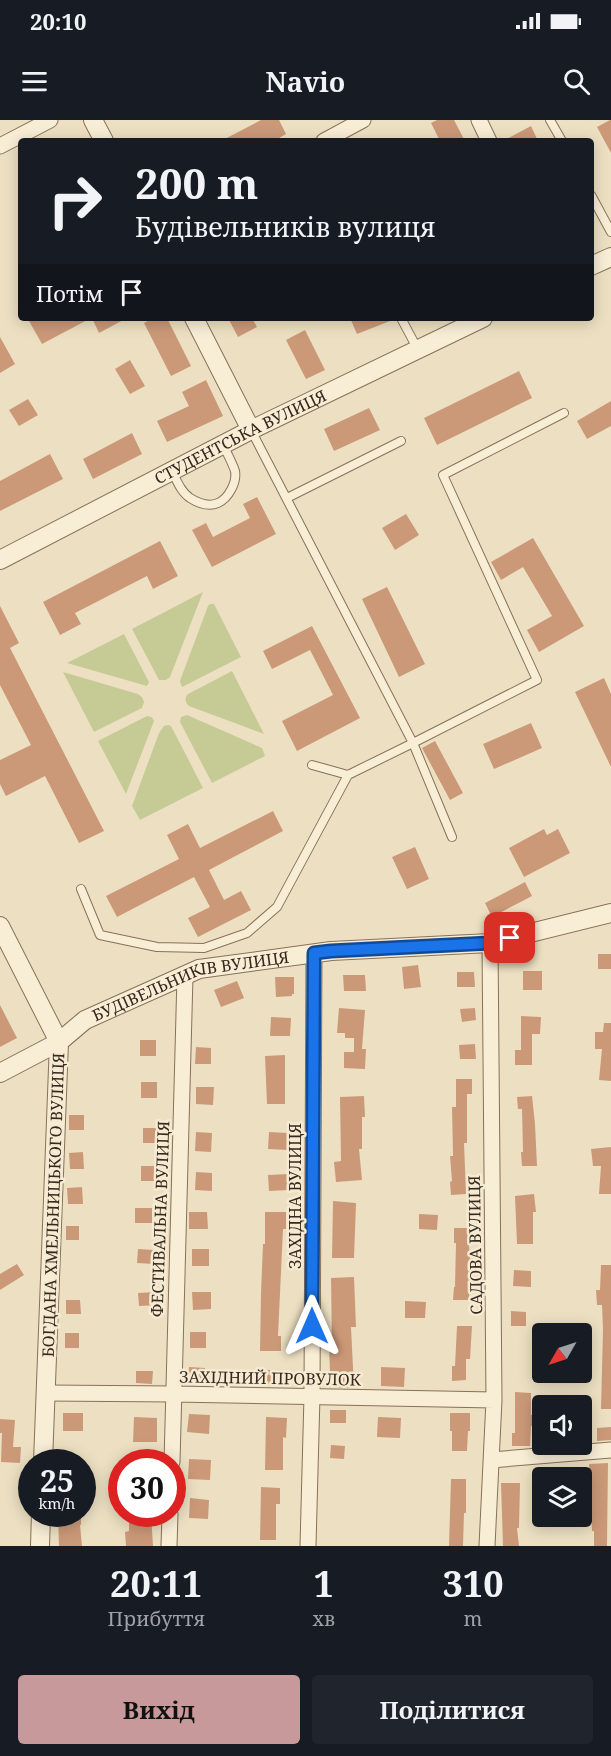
<!DOCTYPE html>
<html lang="uk">
<meta charset="utf-8">
<style>
:root{--surface:#171b24;--page:#20242c;--text:#f1f3f6;--muted:#9ea1a6;--accent:#c8999b}
body{margin:0;font-family:"Noto Serif",serif;background:var(--page);color:var(--text);height:100vh;display:flex;flex-direction:column;font-size:22px;white-space:nowrap}
*{box-sizing:border-box;margin:0}
p{font-size:20px;color:var(--muted)}
.icon{flex:none;width:33px;height:33px;fill:none;stroke:currentColor;stroke-width:2;stroke-linecap:round;stroke-linejoin:round}
.map{position:relative;height:1426px;overflow:hidden}
.drawer{display:flex;flex-direction:column;background:var(--surface);flex:1}
.drawer>*{flex:none}
.banner{position:absolute;left:18px;top:18px;width:576px;height:183px;border-radius:6px;box-shadow:0 3px 15px #0003;background:#171b24;color:var(--text);overflow:hidden}
.needle{width:39px;rotate:231deg}
.tools{position:absolute;left:532px;top:1203px;display:grid;gap:12px}
.tools a{display:grid;place-items:center;width:60px;height:60px;border-radius:6px;background:var(--surface);box-shadow:0 3px 15px #0003;font-size:30px}
.speed{position:absolute;left:18px;top:1329px;display:flex;gap:12px;font-size:30px;font-weight:700;text-align:center}
.speed>*{display:grid;place-content:center;width:78px;height:78px;border-radius:50%;background:var(--surface);box-shadow:0 3px 15px #0003;line-height:1}
.speed small{font-size:15px;font-weight:400}
.speed .limit{border:9px solid #d22;background:#fff;color:#111}
.pin{position:absolute;display:grid;place-items:center;width:51px;height:51px;color:#fff;margin:-26px;border-radius:12px;box-shadow:0 3px 9px #0006}
.me{position:absolute;width:66px;margin:-33px;rotate:0deg;stroke-linejoin:round;filter:drop-shadow(0 0 4px #0008)}
.turn{display:flex;align-items:center;gap:21px;height:126px;padding:0 18px;font-size:27px}
.turn .icon{width:78px;height:78px;stroke-width:2.5}
.turn b{display:block;font-size:42px;line-height:51px}
.then{display:flex;align-items:center;height:57px;padding:0 18px;background:#0003;gap:12px;font-size:22px}
.eta{display:flex;justify-content:space-evenly;align-items:center;height:102px;text-align:center}
.eta b{font-size:36px;font-weight:700;line-height:42px}
.button{display:flex;gap:12px;margin-top:auto;padding:12px 18px}
.button a{flex:1;height:69px;border-radius:6px;background:var(--accent);color:#111;font-size:24px;font-weight:700;line-height:69px;text-align:center}
.button a+a{background:var(--page);color:var(--text)}
.status{display:flex;justify-content:space-between;align-items:center;height:42px;padding:0 30px;background:var(--surface);direction:ltr}
.status svg{height:16px;fill:currentColor}
header{display:flex;justify-content:space-between;align-items:center;height:78px;padding:0 18px;background:var(--surface);font-size:27px;font-weight:700}
.map>svg:first-child{display:block}
.green{fill:#c6cb96}
.building{fill:#cb9978}
.lines{fill:none;stroke-linecap:round;stroke-linejoin:round}
.service-casing{stroke:#877159;stroke-width:10}
.minor-casing{stroke:#877159;stroke-width:17}
.tertiary-casing{stroke:#877159;stroke-width:20}
.service{stroke:#f8edd5;stroke-width:8}
.minor{stroke:#f8edd5;stroke-width:15}
.tertiary{stroke:#f8edd5;stroke-width:18}
.route-casing{stroke:#114b97;stroke-width:15}
.route{stroke:#1a73e8;stroke-width:10}
.labels{text-anchor:middle;stroke-width:5;stroke-linejoin:round;paint-order:stroke}
.street-label{font-size:16px;fill:#37291d;stroke:#f5ead2}
</style>
<div class="status"><b>20:10</b><svg viewBox="0 0 49 12"><path d="M0 12V9h3v3zM5 12V6h3v6zM10 12V3h3v9zM15 12V0h3v12zM26 1h20v11H26zM47 4h2v5h-2z"/></svg></div>
<header><svg class="icon" aria-label="menu" viewBox="0 0 24 24"><path d="M4 6h16M4 12h16M4 18h16"/></svg>Navio<svg class="icon" aria-label="search" viewBox="0 0 24 24"><circle cx="10" cy="10" r="6"/><path d="M15 15l6 6"/></svg></header>
<div class="map">
<svg width="611" height="1426" viewBox="0 0 611 1426">
<rect width="100%" height="100%" fill="#ede0c2"/>
<!-- green -->
<path class="green" d="M203,472L170,557L166,560H159L132,509Z
M210,484H214L241,537L182,567L180,562L181,558L208,486Z
M124,514L149,562L147,566L67,543Z
M232,551L264,614L189,586C185,583 184,578 188,574Z
M63,552L138,574L142,577L144,582L142,588L94,612Z
M187,595L262,628L265,636L212,663L180,602L181,597Z
M147,596L152,597L154,601L126,674L98,621Z
M168,605L171,606L203,668L140,700L132,686L159,613L164,606Z"/>
<!-- building -->
<path class="building" d="M261,0H279L286,14L274,21H221Z
M437,0H454L465,21H440L431,3Z
M610,0H611V33L597,7Z
M531,6L538,21H503Z
M35,198H91L42,224L29,201Z
M92,198H127L99,213Z
M153,198H167L191,246L171,256L144,203Z
M228,198H252L257,207L238,217Z
M350,198H395V199L357,214Z
M305,210L325,250L306,259L286,220Z
M0,217L15,244L0,253Z
M130,240L145,266L130,274L115,249Z
M519,251L532,278L437,325L424,298Z
M206,260L223,296L167,322L157,301L189,286L182,272Z
M28,279L38,295L19,306L9,290Z
M611,281V306L587,319L577,301Z
M369,288L380,310L334,331L324,309Z
M132,313L142,334L93,359L83,339Z
M50,334L63,359L0,391V361Z
M257,377L276,414L212,447L192,410L206,403L213,417L250,398L243,384Z
M406,394L419,415L395,430L382,408Z
M533,418L584,506L539,532L527,510L552,496L523,447L501,460L491,442Z
M160,421L178,456L153,469L147,456L75,493L81,504L60,515L43,482Z
M387,467L425,544L399,557L362,479Z
M0,486L19,523L10,528L104,711L79,723L45,656L6,676L0,664V640L31,625L0,565Z
M312,506L360,598L297,631L282,601L333,575L310,530L272,549L263,531Z
M604,558L611,574V647L575,572Z
M531,603L542,628L494,649L483,624Z
M435,621L463,673L450,680L422,628Z
M273,691L283,711L209,750L224,780L241,771L251,790L198,817L188,798L210,787L194,757L117,797L106,776L179,739L167,715L188,704L200,728Z
M544,709L547,715L558,709L570,733L524,757L509,728Z
M415,727L429,759L407,769L392,737Z
M525,762L532,776L492,797L485,783Z
M598,834H611V849H598Z
M418,845L421,867L404,869L402,847Z
M523,851H542V870H523Z
M457,852H474L475,867H457Z
M343,855H365L366,871H344Z
M275,857H294V874H292V876L276,877Z
M237,861L244,878L221,887L214,870Z
M0,885L17,918L0,927Z
M339,888L365,890L362,929H366L365,949L344,948V932H354V918H345V913H337Z
M475,888L476,900L462,902L460,889Z
M521,896L541,897L540,914H532V945H515V930H521Z
M271,897L291,898L290,916H270Z
M604,903H611V961L599,960L602,929H595V912H603Z
M140,920H156V936H140Z
M475,924L476,939H460L459,925Z
M196,927L211,928V944H195Z
M285,935V984H267L265,936Z
M456,959H472V974H467V1023H464L466,1074L451,1075L450,1062L452,1061L450,1036H453L452,987H456Z
M141,962H157V978H141Z
M196,967H214L213,985L196,984Z
M364,976L365,997H362V1029H359L362,1060L336,1062L334,1042L341,1041L340,977Z
M532,976L535,1004L537,1046H522L521,1032H523L522,989H518L517,977Z
M69,995H84V1010H69Z
M143,1008H157L158,1023H143Z
M196,1012L212,1013L211,1032L195,1031Z
M269,1012L288,1013V1030L268,1029Z
M611,1027V1074H599L601,1046H593L591,1029Z
M83,1032L84,1049H70L69,1033Z
M141,1046H154V1061H141Z
M196,1052L212,1053V1071L195,1070Z
M288,1054L289,1070L269,1071L268,1055Z
M82,1067L83,1084H68L67,1068Z
M534,1074L536,1092H533V1124H517L515,1076Z
M333,1081L356,1083L354,1138H332Z
M135,1088H152V1103H135Z
M189,1092H207L208,1109H189Z
M265,1092H286V1109H283L278,1216H281V1231H260L261,1173L263,1124H265Z
M419,1094L438,1095L437,1110L419,1109Z
M66,1106H79V1120H66Z
M454,1108H468L470,1140H471L469,1180H453L454,1167H455L456,1123H454Z
M138,1129L154,1130V1144L137,1143Z
M192,1129H209V1146H192Z
M17,1144L24,1155L0,1170V1154Z
M601,1145H611V1289H601L603,1210L602,1185H597L596,1170H600Z
M514,1150L531,1151V1167L513,1166Z
M354,1157L356,1207H351L354,1268L328,1267L329,1253H330L329,1225H332L331,1158Z
M156,1172L157,1185L139,1186L138,1173Z
M192,1172H211V1189L193,1190Z
M66,1180H80L81,1194H66Z
M405,1181L426,1182L425,1198H405Z
M511,1191L526,1192V1206H511Z
M457,1206H472L470,1239H466V1260L452,1261V1246H455Z
M190,1212H206V1228H190Z
M65,1213H79V1228H65Z
M189,1247L205,1248V1265L188,1264Z
M381,1247L405,1248L404,1267L381,1266Z
M264,1250H280V1264H264Z
M136,1251H153L152,1264L136,1263Z
M515,1272L531,1273V1295H534V1306H531L530,1326H512V1313H515Z
M330,1290H346V1303H330Z
M63,1293H83V1311H63Z
M450,1293H470V1311H468L467,1331H452V1311H450Z
M189,1294L210,1295L209,1314L187,1312Z
M134,1297L157,1298V1322H133Z
M266,1297L287,1298L286,1318L283,1317V1350H265Z
M378,1297L401,1298L400,1318L377,1317Z
M0,1299L15,1300L13,1327H21L20,1343L1,1342L2,1313H0Z
M611,1307V1320L597,1321V1308Z
M331,1325L345,1326L344,1339L330,1338Z
M189,1339L211,1340L210,1360L188,1359Z
M608,1343L607,1426H594V1411H592L589,1344Z
M451,1359H466V1393H464L463,1426H449Z
M501,1363H520L519,1408H517L519,1426H503Z
M261,1367L280,1368V1384H276V1420H260Z
M190,1378L209,1380L208,1399L189,1398Z
M58,1394H81V1405H80L82,1426H59Z
M129,1394H151L153,1426H126L125,1412L129,1411Z"/>
<g class="lines">
<defs>
<path id="service" d="M550,0L562,21
M591,75L611,112
M401,198L417,228
M251,310L413,623L537,560L443,355L564,293
M172,351C177,361 181,372 190,378C198,383 209,387 218,383C229,378 237,362 235,351C232,342 227,333 223,325
M287,378L401,321
M312,645L348,655L413,623L452,717
M81,769L100,815L157,827L204,828L247,813L277,787L348,655"/>
<path id="minor" d="M479,0L489,21
M324,21L363,0
M0,26L50,0
M46,1273L174,1274L494,1280
M491,1340L611,1330
M172,1342L185,856
M169,1426L170,1394
M308,1426L312,1276L314,833
M487,1426L494,1280L490,823"/>
<g id="tertiary">
<path d="M93,0L104,21"/>
<path d="M591,146L611,137"/>
<path d="M194,198L251,310"/>
<path id="s1" d="M0,440L251,310L483,198"/>
<path d="M0,806L59,922L43,1342"/>
<path id="s2" d="M0,953L59,922L85,900L199,849L331,831L490,823L611,793"/>
<path d="M40,1426L41,1394"/>
</g>
</defs>
<!-- service casing -->
<use href="#service" class="service-casing"/>
<!-- minor casing -->
<use href="#minor" class="minor-casing"/>
<!-- tertiary casing -->
<use href="#tertiary" class="tertiary-casing"/>
<!-- service -->
<use href="#service" class="service"/>
<!-- minor -->
<use href="#minor" class="minor"/>
<!-- tertiary -->
<use href="#tertiary" class="tertiary"/>
</g>
<g class="lines">
<defs>
<path id="route" d="M312,1206L314,833L331,831L490,823L510,818"/>
</defs>
<!-- route casing -->
<use href="#route" class="route-casing"/>
<!-- route -->
<use href="#route" class="route"/>
</g>
<g class="labels">
<!-- street labels -->
<g class="street-label">
<text dy="6" stroke="none"><textPath href="#s1" startOffset="270">СТУДЕНТСЬКА ВУЛИЦЯ</textPath></text>
<text dy="6" stroke="none"><textPath href="#s2" startOffset="213">БУДІВЕЛЬНИКІВ ВУЛИЦЯ</textPath></text>
<text transform="translate(295 1076) rotate(-90)" y="6">ЗАХІДНА ВУЛИЦЯ</text>
<text transform="translate(53 1085) rotate(-88)" y="6">БОГДАНА ХМЕЛЬНИЦЬКОГО ВУЛИЦЯ</text>
<text transform="translate(160 1099) rotate(-88)" y="6">ФЕСТИВАЛЬНА ВУЛИЦЯ</text>
<text transform="translate(475 1125) rotate(-91)" y="6">САДОВА ВУЛИЦЯ</text>
<text transform="translate(270 1258) rotate(1)" y="6">ЗАХІДНИЙ ПРОВУЛОК</text>
</g>
</g>
</svg>
<div class="tools">
<a><svg class="needle" viewBox="-14 -14 28 28"><path d="M0-13l5 13h-10z" fill="#e53935"/><path d="M0 13l5-13h-10z" fill="#9ea1a6"/></svg></a>
<a><svg class="icon" aria-label="sound" viewBox="0 0 24 24"><path d="M4 9h4l5-4v14l-5-4H4zM17 9q2 3 0 6"/></svg></a>
<a><svg class="icon" aria-label="layers" viewBox="0 0 24 24"><path d="M12 4l9 5-9 5-9-5zM3 14l9 5 9-5"/></svg></a>
</div>
<div class="speed"><div>25<small>km/h</small></div><div class="limit">30</div></div>
<div class="pin" style="left:510px;top:818px;background:#d93025"><svg class="icon" aria-label="arrive" viewBox="0 0 24 24"><path d="M6 21V4h12l-3 4 3 4H6"/></svg></div>
<svg class="me" style="left:312px;top:1206px" viewBox="-20 -20 40 40"><path d="M0-17L14 15 0 8-14 15z" fill="#1a73e8" stroke="#fff" stroke-width="4"/></svg>
<div class="banner">
<div class="turn"><svg class="icon" aria-label="right" viewBox="0 0 24 24"><path d="M7 20v-9h11M14 6l5 5-5 5"/></svg><div><b>200 m</b>Будівельників вулиця</div></div>
<div class="then">Потім<svg class="icon" aria-label="arrive" viewBox="0 0 24 24"><path d="M6 21V4h12l-3 4 3 4H6"/></svg></div>
</div>
</div>
<section class="drawer">
<div class="eta">
<div><b>20:11</b><p>Прибуття</p></div>
<div><b>1</b><p>хв</p></div>
<div><b>310</b><p>m</p></div>
</div>
<div class="button"><a>Вихід</a><a>Поділитися</a></div>
</section>
